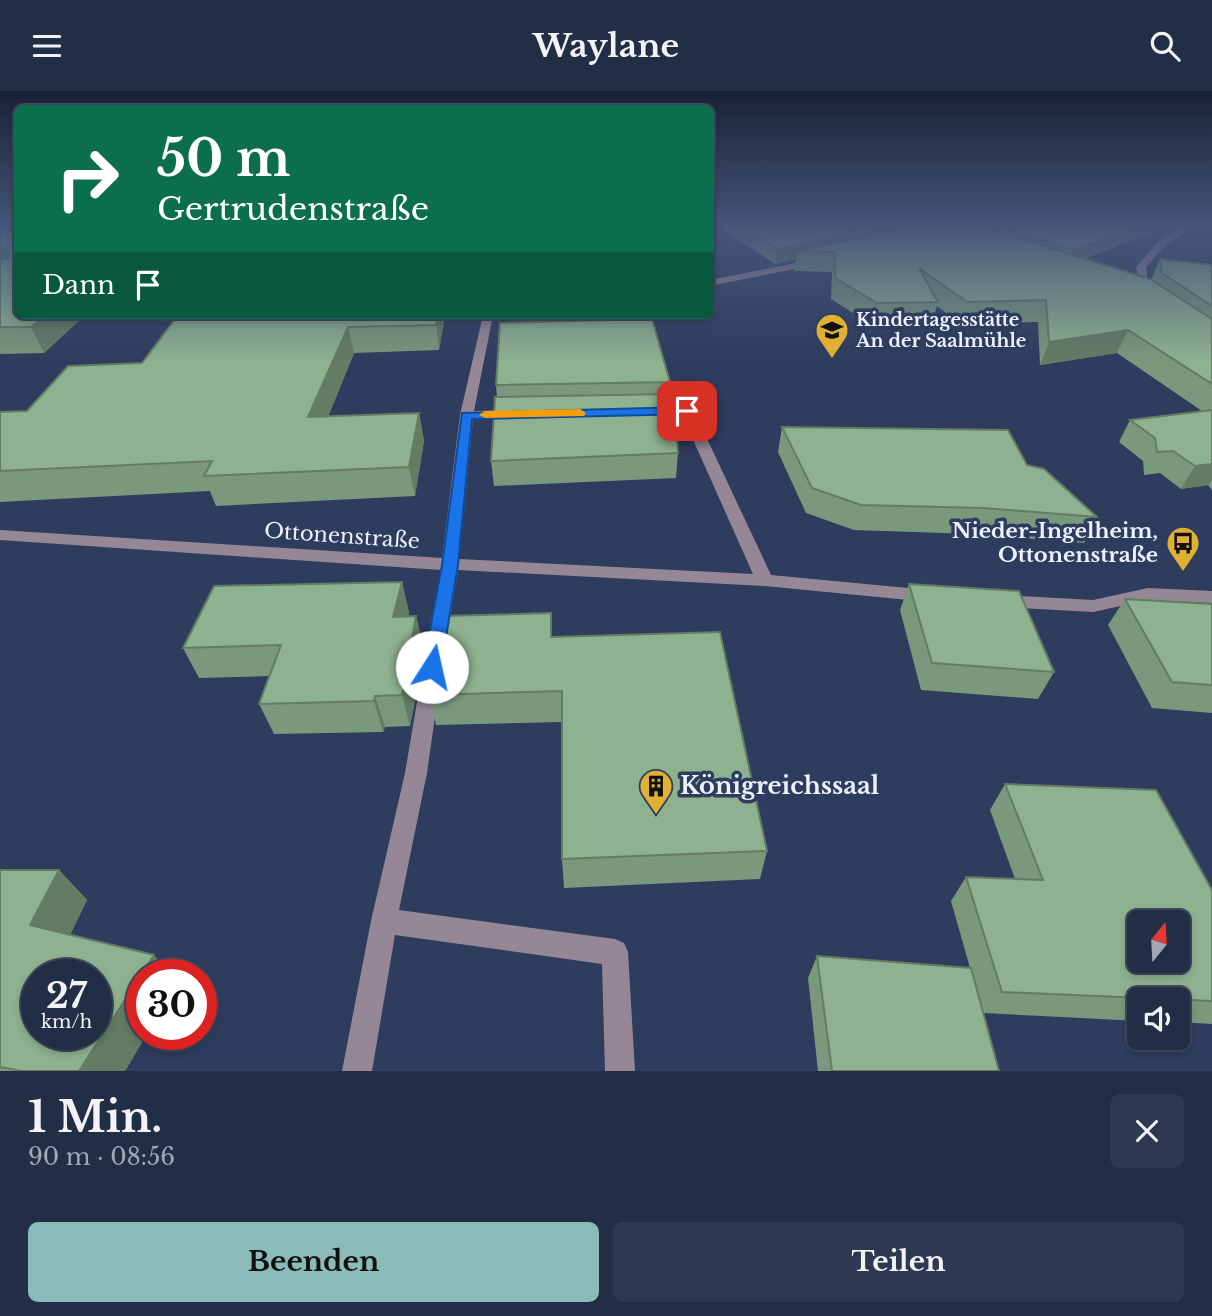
<!DOCTYPE html>
<html lang="de">
<meta charset="utf-8">
<style>
:root{--surface:#222d46;--page:#2e3951;--text:#f1f3f6;--muted:#a2a8b3;--line:#3f495f;--accent:#8bbbb9}
body{margin:0;font-family:"Libre Baskerville",serif;background:var(--page);color:var(--text);height:100vh;display:flex;flex-direction:column;font-size:26px;white-space:nowrap}
*{box-sizing:border-box;margin:0}
p{font-size:23px;color:var(--muted)}
.icon{flex:none;width:38px;height:38px;fill:none;stroke:currentColor;stroke-width:2;stroke-linecap:round;stroke-linejoin:round}
.map{position:relative;height:980px;overflow:hidden}
.side{display:flex;flex-direction:column;background:var(--surface);flex:1}
.side>*{flex:none}
.banner{position:absolute;left:14px;top:14px;width:700px;height:214px;border-radius:10px;box-shadow:0 4px 10px #0003,0 0 0 2px var(--line);background:#0b6e4f;color:#fff;overflow:hidden}
.needle{width:46px;rotate:18deg}
.buttons{position:absolute;left:1127px;top:819px;display:grid;gap:14px}
.buttons a{display:grid;place-items:center;width:63px;height:63px;border-radius:10px;background:var(--surface);box-shadow:0 4px 10px #0003,0 0 0 2px var(--line);font-size:35px}
.speed{position:absolute;left:21px;top:868px;display:flex;gap:14px;font-size:35px;font-weight:700;text-align:center}
.speed>*{display:grid;place-content:center;width:91px;height:91px;border-radius:50%;background:var(--surface);box-shadow:0 4px 10px #0003,0 0 0 2px var(--line);line-height:1}
.speed small{font-size:18px;font-weight:400}
.speed .limit{border:10px solid #d22;background:#fff;color:#111}
.pin{position:absolute;display:grid;place-items:center;width:60px;height:60px;color:#fff;margin:-30px;border-radius:14px;box-shadow:0 4px 10px #0006}
.me{position:absolute;width:77px;margin:-38px;rotate:10deg;stroke-linejoin:round;filter:drop-shadow(0 0 5px #0008)}
.turn{display:flex;align-items:center;gap:24px;height:147px;padding:0 28px;font-size:32px}
.turn .icon{width:91px;height:91px;stroke-width:2.5}
.turn b{display:block;font-size:49px;line-height:60px}
.then{display:flex;align-items:center;height:66px;padding:0 28px;background:#0003;gap:14px;font-size:26px}
.round{display:grid;place-items:center;flex:none;width:74px;height:74px;border-radius:10px;background:var(--page)}
.headline{display:flex;align-items:center;justify-content:space-between;height:119px;padding:0 28px}
h1{font-size:42px;font-weight:700;line-height:52px}
.cta{display:flex;gap:14px;margin-top:auto;padding:14px 28px}
.cta a{flex:1;height:80px;border-radius:10px;background:var(--accent);color:#111;font-size:28px;font-weight:700;line-height:80px;text-align:center}
.cta a+a{background:var(--page);color:var(--text)}
header{display:flex;justify-content:space-between;align-items:center;height:91px;padding:0 28px;background:var(--surface);font-size:32px;font-weight:700}
.map>svg:first-child{display:block}
.lines{fill:none;stroke-linecap:round;stroke-linejoin:round}
.minor{fill:#968796;fill-rule:evenodd}
.wall{fill:#7a987b}
.shaded-wall{fill:#637c64}
.building{fill:#8eb18f;stroke:#637c64;stroke-width:2;fill-rule:evenodd}
.route{fill:#1a73e8;stroke:#114b97;stroke-width:2}
.slow{fill:#f59e0b}
.labels{text-anchor:middle;stroke-width:7;stroke-linejoin:round;paint-order:stroke}
.far-poi-label{font-size:18px;font-weight:bold;fill:#ebf1fe;stroke:#2e3c5e;text-anchor:start}
.poi-label{font-size:21px;font-weight:bold;fill:#ebf1fe;stroke:#2e3c5e;text-anchor:end}
.street-label{font-size:21px;fill:#ebf1fe;stroke:#2e3c5e}
.near-poi-label{font-size:24px;font-weight:bold;fill:#ebf1fe;stroke:#2e3c5e;text-anchor:start}
</style>
<header><svg class="icon" aria-label="menu" viewBox="0 0 24 24"><path d="M4 6h16M4 12h16M4 18h16"/></svg>Waylane<svg class="icon" aria-label="search" viewBox="0 0 24 24"><circle cx="10" cy="10" r="6"/><path d="M15 15l6 6"/></svg></header>
<div class="map">
<svg width="1212" height="980" viewBox="0 0 1212 980">
<rect width="100%" height="100%" fill="#2e3c5e"/>
<g class="lines">
<!-- minor -->
<path class="minor" d="M1183,135H1196L1167,153L1146,176L1150,205L1141,207L1136,176L1160,149Z
M816,168L821,171L819,173L710,195V189Z
M483,224H493L474,320L516,319L523,323L516,327L473,328L459,468L753,483L682,324L652,325L645,321C655,314 684,313 694,320L771,484L929,499L935,501L938,505L935,509L929,511L765,495L458,479L443,569L440,574L433,576L426,574L423,569L441,479L0,449V439L442,467L460,324Z
M1148,497L1212,500V512L1148,509L1093,521L1002,516L996,514L993,510L996,506L1002,504L1093,509Z
M427,603L434,605L437,611L427,682L399,819L615,848L624,852L628,861L635,980H605L602,873L395,844L372,980H342L371,830L405,682L417,611L420,605Z"/>
</g>
<!-- wall -->
<path class="wall" d="M0,135H18V224H85L44,262L0,263Z
M719,135H1171L1083,168L1151,189L1160,168L1212,174V399L1208,394L1181,398L1160,382L1144,384L1143,370L1119,351L1130,329L1202,320L1117,262L1040,274L1038,231L960,233L937,215L932,233L872,234L831,208L832,181L794,180L796,168L775,173Z
M178,224H445L439,259L354,262L328,326L419,322L424,350L415,405L216,415L210,400L0,411V321L27,320L142,272Z
M670,291V303L678,362L676,387L494,395L491,370L497,306L496,294Z
M782,336L1027,374L1097,426L1084,452L973,443L854,439L806,422L778,361Z
M402,491L409,522L408,526L416,525L423,554L553,546L767,760L760,788L564,797L562,768V631L436,634L429,601L426,600L419,602L415,610L410,635L385,636L383,641L274,643L259,613L270,585L199,587L183,557Z
M909,493L1054,581L1038,608L921,599L900,519Z
M1125,508L1212,513V622L1152,617L1108,534Z
M1005,693L1212,799V933L1178,931V908H1139V930L984,922L999,980H818L808,887L817,865L970,877L951,810L966,786L1015,788L990,719Z
M0,779H59L87,809L70,844L147,943L125,980H0Z"/>
<!-- shaded-wall -->
<path class="shaded-wall" d="M892,135H953L869,153L872,139Z
M1140,135H1171L1068,173L1073,159Z
M855,143L852,157L798,160L796,168L775,173L777,158Z
M6,157L18,180L0,184V159Z
M45,224H85L44,262L31,236Z
M437,224H445L439,259L436,234Z
M348,236L354,262L316,355L308,326Z
M1128,239L1117,262L1040,274L1049,251Z
M419,322L424,350L415,405L409,376Z
M1212,373V389L1208,394L1181,398L1195,375Z
M402,491L409,522L401,557L393,526Z
M416,525L423,556L419,570L426,600L419,602L415,610L410,635L402,604Z
M375,605L385,636L383,641L374,610Z
M59,779L87,809L61,862L30,834Z
M154,864L172,884H142V943H147L125,980H79Z"/>
<!-- building -->
<path class="building" d="M0,135H18V224H45L31,236H0V169L8,167L9,160L6,157L0,159Z
M741,135H841L855,143L777,158Z
M865,135H892L872,139Z
M921,135H981L1150,188L1212,228V293L1128,239L1049,251L1046,209L967,211L919,177L938,211L877,212L835,187V161L798,160Z
M1000,135H1140L1073,159Z
M1160,168L1212,174V215L1162,182Z
M178,224H437L436,234L348,236L308,326L419,322L409,376L204,385L212,370L0,380V321L27,320L68,275L142,272Z
M652,228L670,291L496,294L500,232Z
M674,303L678,362L491,370L495,306Z
M1212,319V373L1195,375L1173,360L1157,361L1155,347L1130,329Z
M782,336L1008,339L1027,374L1044,378L1097,426L983,417L861,414L812,397Z
M402,491L393,526L416,525L412,547L417,553L424,555L433,553L438,547L442,525L551,522V546L720,541L767,760L562,768V600L429,604L432,579L428,572L419,570L412,572L407,579L402,604L375,605L374,610L259,613L281,554L183,557L214,495Z
M909,493L1019,500L1054,581L932,572Z
M1125,508L1212,513V594L1172,591Z
M1005,693L1156,699L1212,799V910L1002,901L966,786L1043,789ZM1139,831H1178V870H1139Z
M0,779H59L30,834L154,864L79,980H22L0,976ZM37,884H96V943H37Z
M817,865L971,877L999,980H832Z"/>
<!-- sky -->
<linearGradient id="sky" x2="0" y2="1"><stop stop-color="#192134"/><stop offset="0.5" stop-color="#465679"/><stop offset="1" stop-color="#465679" stop-opacity="0"/></linearGradient>
<rect width="1212" height="272" fill="url(#sky)"/>
<!-- route -->
<path class="route" d="M687,316L691,318V323L472,328L458,474L441,576L439,581H426L423,576L442,474L462,322Z"/>
<!-- slow -->
<path class="slow" d="M580,318L586,322L584,325L485,327L479,324L485,320Z"/>
<!-- icons -->
<defs>
<symbol id="school-pin" viewBox="-11 -11 22 30"><path d="M0 17L-7.5 6A9.5 9.5 0 1 1 7.5 6Z" fill="#e0b034" stroke="#2e3c5e"/><path d="M0-5L7-2L0 1L-7-2ZM-4 1L0 2.5L4 1V4Q0 6-4 4Z" fill="#111"/></symbol>
<symbol id="bus-pin" viewBox="-11 -11 22 30"><path d="M0 17L-7.5 6A9.5 9.5 0 1 1 7.5 6Z" fill="#e0b034" stroke="#2e3c5e"/><path d="M-5-6H5V4H4V6H2V4H-2V6H-4V4H-5ZM-3.5-4V0h7V-4ZM-3.5 1.2v1.5H-2V1.2ZM2 1.2v1.5H3.5V1.2Z" fill="#111"/></symbol>
<symbol id="building-pin" viewBox="-11 -11 22 30"><path d="M0 17L-7.5 6A9.5 9.5 0 1 1 7.5 6Z" fill="#e0b034" stroke="#2e3c5e"/><path d="M-4-6H4V6H1V3H-1V6H-4ZM-2.5-4.3h1.7v1.8h-1.7ZM.8-4.3h1.7v1.8H.8ZM-2.5-1h1.7V.8h-1.7ZM.8-1h1.7V.8H.8Z" fill="#111"/></symbol>
</defs>
<g fill-rule="evenodd">
<use href="#school-pin" x="813" y="220" width="38" height="52"/>
<use href="#bus-pin" x="1164" y="433" width="38" height="52"/>
<use href="#building-pin" x="637" y="676" width="38" height="52"/>
</g>
<g class="labels">
<!-- far-poi labels -->
<g class="far-poi-label">
<text x="856" y="235">Kindertagesstätte<tspan x="856" dy="21">An der Saalmühle</tspan></text>
</g>
<!-- poi labels -->
<g class="poi-label">
<text x="1158" y="447">Nieder-Ingelheim,<tspan x="1158" dy="24">Ottonenstraße</tspan></text>
</g>
<!-- street labels -->
<g class="street-label">
<text transform="translate(342 445) rotate(4)" y="7">Ottonenstraße</text>
</g>
<!-- near-poi labels -->
<g class="near-poi-label">
<text x="680" y="703">Königreichssaal</text>
</g>
</g>
</svg>
<div class="buttons">
<a><svg class="needle" viewBox="-14 -14 28 28"><path d="M0-13l5 13h-10z" fill="#e53935"/><path d="M0 13l5-13h-10z" fill="#a2a8b3"/></svg></a>
<a><svg class="icon" aria-label="sound" viewBox="0 0 24 24"><path d="M4 9h4l5-4v14l-5-4H4zM17 9q2 3 0 6"/></svg></a>
</div>
<div class="speed"><div>27<small>km/h</small></div><div class="limit">30</div></div>
<div class="pin" style="left:687px;top:320px;background:#d93025"><svg class="icon" aria-label="arrive" viewBox="0 0 24 24"><path d="M6 21V4h12l-3 4 3 4H6"/></svg></div>
<svg class="me" style="left:432px;top:576px" viewBox="-20 -20 40 40"><circle r="19" fill="#fff"/><path d="M0-13L10 11 0 6-10 11z" fill="#1a73e8"/></svg>
<div class="banner">
<div class="turn"><svg class="icon" aria-label="right" viewBox="0 0 24 24"><path d="M7 20v-9h11M14 6l5 5-5 5"/></svg><div><b>50 m</b>Gertrudenstraße</div></div>
<div class="then">Dann<svg class="icon" aria-label="arrive" viewBox="0 0 24 24"><path d="M6 21V4h12l-3 4 3 4H6"/></svg></div>
</div>
</div>
<section class="side">
<div class="headline"><div><h1>1 Min.</h1><p>90 m · 08:56</p></div><a class="round"><svg class="icon" aria-label="close" viewBox="0 0 24 24"><path d="M6 6l12 12M18 6L6 18"/></svg></a></div>
<div class="cta"><a>Beenden</a><a>Teilen</a></div>
</section>
